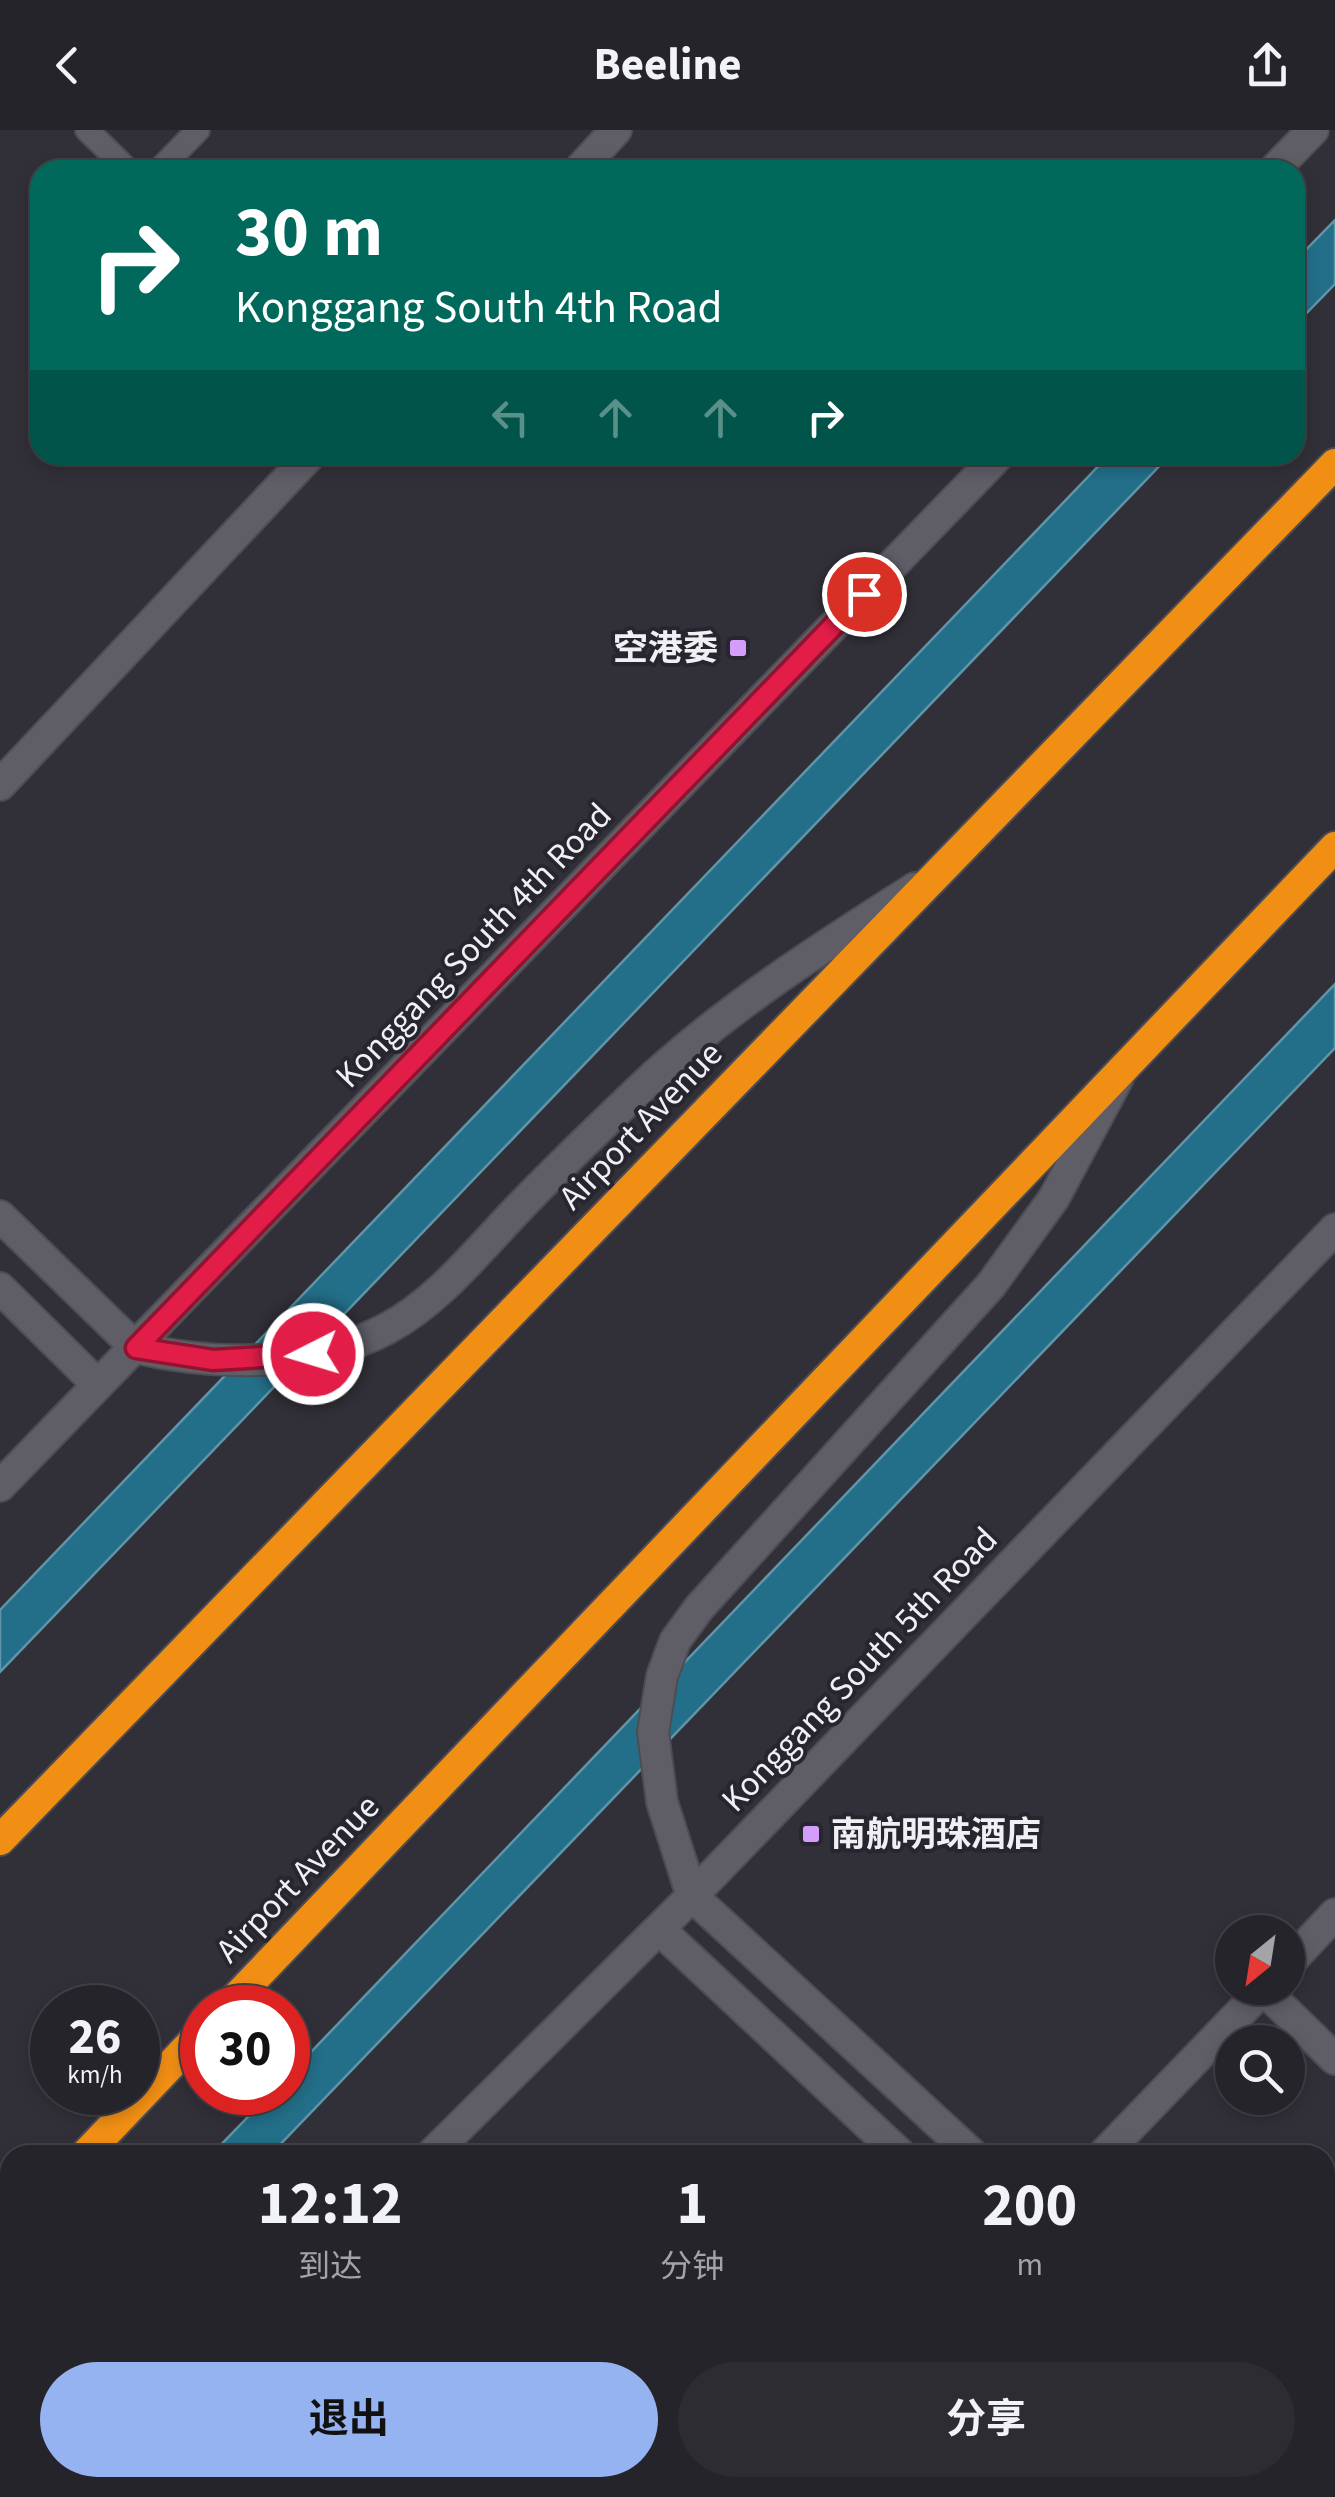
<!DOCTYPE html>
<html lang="zh">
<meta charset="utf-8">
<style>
:root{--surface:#25242a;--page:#2d2c32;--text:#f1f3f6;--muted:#a3a4a8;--line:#424147;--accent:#95b2f1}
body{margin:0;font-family:"Source Sans 3","Noto Sans SC",sans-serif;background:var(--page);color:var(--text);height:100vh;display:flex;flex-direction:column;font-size:38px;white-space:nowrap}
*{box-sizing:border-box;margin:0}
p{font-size:32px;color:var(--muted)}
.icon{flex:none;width:55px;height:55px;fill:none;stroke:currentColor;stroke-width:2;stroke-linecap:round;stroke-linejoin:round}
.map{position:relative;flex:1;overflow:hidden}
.side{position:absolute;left:0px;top:2015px;width:1335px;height:352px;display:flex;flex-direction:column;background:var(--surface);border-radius:30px 30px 0 0;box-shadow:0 5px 15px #0003,0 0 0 2px var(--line)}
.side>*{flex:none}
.hud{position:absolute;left:30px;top:30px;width:1275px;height:305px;border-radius:30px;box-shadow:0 5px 15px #0003,0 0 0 2px var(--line);background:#00695c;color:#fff;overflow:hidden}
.needle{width:65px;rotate:210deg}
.fabs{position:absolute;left:1215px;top:1785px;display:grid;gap:20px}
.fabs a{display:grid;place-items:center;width:90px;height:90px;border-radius:50%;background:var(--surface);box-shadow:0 5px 15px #0003,0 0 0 2px var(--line);font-size:50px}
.speed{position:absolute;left:30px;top:1855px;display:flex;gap:20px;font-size:50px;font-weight:700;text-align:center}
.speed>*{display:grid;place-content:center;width:130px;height:130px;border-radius:50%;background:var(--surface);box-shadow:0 5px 15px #0003,0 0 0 2px var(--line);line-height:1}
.speed small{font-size:25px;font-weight:400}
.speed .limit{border:15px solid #d22;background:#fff;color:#111}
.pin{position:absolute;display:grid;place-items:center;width:85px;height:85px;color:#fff;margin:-42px;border:5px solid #fff;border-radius:50%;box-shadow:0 2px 10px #0007}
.me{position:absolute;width:110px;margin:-55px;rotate:265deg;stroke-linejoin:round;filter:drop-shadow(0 0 8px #0008)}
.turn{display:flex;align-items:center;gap:35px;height:210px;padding:0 40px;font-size:45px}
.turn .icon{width:130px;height:130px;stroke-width:2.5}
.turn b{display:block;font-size:70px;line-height:85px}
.lanes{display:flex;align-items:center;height:95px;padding:0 40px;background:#0003;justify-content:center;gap:50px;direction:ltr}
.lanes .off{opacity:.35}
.eta{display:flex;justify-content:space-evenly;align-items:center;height:170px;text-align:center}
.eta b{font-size:60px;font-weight:700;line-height:70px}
.cta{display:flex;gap:20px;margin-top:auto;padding:20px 40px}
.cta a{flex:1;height:115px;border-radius:60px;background:var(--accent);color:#111;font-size:40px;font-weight:700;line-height:115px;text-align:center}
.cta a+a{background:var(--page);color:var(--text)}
header{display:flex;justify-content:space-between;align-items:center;height:130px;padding:0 40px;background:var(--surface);font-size:45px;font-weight:700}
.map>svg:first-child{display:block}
.built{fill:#393745}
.water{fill:#236f89;stroke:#6095a9;stroke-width:2.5}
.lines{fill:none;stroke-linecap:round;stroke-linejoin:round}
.lane-casing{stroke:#4c4c52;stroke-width:26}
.street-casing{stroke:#4c4c52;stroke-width:34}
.highway-casing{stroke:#4c4c52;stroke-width:34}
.lane{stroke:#5f5e67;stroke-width:22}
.street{stroke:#5f5e67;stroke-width:30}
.highway{stroke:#f18f15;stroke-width:30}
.route-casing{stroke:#92132f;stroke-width:25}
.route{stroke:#e11d48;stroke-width:18}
.poi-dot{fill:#d49cfb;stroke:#27262e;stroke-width:4}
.labels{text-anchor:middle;stroke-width:8;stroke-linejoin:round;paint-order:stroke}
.poi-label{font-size:35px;font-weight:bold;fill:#efeff4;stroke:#27262e;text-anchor:end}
.street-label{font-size:35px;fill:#efeff4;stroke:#27262e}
</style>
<header><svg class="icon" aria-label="back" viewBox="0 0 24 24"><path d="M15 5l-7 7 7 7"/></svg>Beeline<svg class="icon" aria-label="share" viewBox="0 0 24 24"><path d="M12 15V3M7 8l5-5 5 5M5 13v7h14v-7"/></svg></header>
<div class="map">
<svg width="1335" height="2367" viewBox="0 0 1335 2367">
<rect width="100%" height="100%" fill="#313038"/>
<!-- built -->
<path class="built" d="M833,2358H1133L1143,2367H824Z"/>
<!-- water -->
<path class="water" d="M1335,90V154L1295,195V131Z
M1109,325H1170L0,1542V1480Z
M1335,854V918L270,2025H211L271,1963L288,1962V1946Z
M10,2235V2296L0,2306V2245Z"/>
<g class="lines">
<defs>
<path id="lane" d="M87,0L128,40
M159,40L198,0"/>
<path id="street" d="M579,40L616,0
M1274,40L1313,0
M0,655L310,325
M0,1086L136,1218
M0,1158L98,1255
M136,1218C215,1236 314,1238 388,1198C438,1171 477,1122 516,1081C556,1039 598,999 640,959C722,881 819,819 915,758
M0,1356L999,325
M659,1799L901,2025
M1288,1834L1335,1784
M1263,1859L1335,1929
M431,2025L692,1766L1335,1099
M973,2025L692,1766L662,1672L653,1602L662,1546L675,1511L699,1478L991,1155L1054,1068L1118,948
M1103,2025L1264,1858
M1325,2349L1335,2358
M894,2358L904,2367
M1257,2358L1267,2367
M103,2367L112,2358
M772,2367L781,2358"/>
<path id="highway" d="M0,1710L1335,334
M226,1878L1335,717
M85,2025L202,1902
M0,2113L10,2103"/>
</defs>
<!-- lane casing -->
<use href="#lane" class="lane-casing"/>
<!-- street casing -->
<use href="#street" class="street-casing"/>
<!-- highway casing -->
<use href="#highway" class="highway-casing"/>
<!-- lane -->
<use href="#lane" class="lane"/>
<!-- street -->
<use href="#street" class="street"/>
<!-- highway -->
<use href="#highway" class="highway"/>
</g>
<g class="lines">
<defs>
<path id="route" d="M313,1224L213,1230L136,1218L864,464"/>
</defs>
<!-- route casing -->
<use href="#route" class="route-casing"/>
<!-- route -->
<use href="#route" class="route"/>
</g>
<!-- markers -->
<g class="poi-dot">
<rect x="728" y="508" width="20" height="20" rx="5"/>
<rect x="801" y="1694" width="20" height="20" rx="5"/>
</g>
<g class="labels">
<!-- poi labels -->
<g class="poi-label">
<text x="718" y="530">空港委</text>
<text x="831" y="1716" text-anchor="start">南航明珠酒店</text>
</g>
<!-- street labels -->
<g class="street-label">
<text transform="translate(473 815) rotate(-46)" y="12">Konggang South 4th Road</text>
<text transform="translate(640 995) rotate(-46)" y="12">Airport Avenue</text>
<text transform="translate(859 1539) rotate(-46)" y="12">Konggang South 5th Road</text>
<text transform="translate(297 1748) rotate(-46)" y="12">Airport Avenue</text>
</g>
</g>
</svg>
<div class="fabs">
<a><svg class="needle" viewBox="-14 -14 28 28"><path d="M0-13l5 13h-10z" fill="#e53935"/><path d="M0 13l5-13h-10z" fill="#a3a4a8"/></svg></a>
<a><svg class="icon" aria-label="search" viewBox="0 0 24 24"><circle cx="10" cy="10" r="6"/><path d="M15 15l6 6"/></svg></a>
</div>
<div class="speed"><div>26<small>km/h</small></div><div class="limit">30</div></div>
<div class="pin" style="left:864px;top:464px;background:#d93025"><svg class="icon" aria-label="arrive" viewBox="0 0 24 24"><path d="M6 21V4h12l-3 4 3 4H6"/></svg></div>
<svg class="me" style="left:313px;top:1224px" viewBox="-20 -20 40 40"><circle r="17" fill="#e11d48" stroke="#fff" stroke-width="3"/><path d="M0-11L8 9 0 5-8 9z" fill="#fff"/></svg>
<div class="hud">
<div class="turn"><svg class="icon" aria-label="right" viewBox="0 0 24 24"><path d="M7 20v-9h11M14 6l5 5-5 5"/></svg><div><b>30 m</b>Konggang South 4th Road</div></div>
<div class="lanes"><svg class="icon off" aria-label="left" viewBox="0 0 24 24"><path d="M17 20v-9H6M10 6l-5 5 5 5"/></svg><svg class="icon off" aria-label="ahead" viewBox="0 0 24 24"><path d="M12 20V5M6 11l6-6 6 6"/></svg><svg class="icon off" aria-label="ahead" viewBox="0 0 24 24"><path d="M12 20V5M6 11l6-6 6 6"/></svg><svg class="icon" aria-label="right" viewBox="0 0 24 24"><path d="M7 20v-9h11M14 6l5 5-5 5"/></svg></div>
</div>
<section class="side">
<div class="eta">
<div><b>12:12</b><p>到达</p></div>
<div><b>1</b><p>分钟</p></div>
<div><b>200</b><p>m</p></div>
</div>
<div class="cta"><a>退出</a><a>分享</a></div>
</section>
</div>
